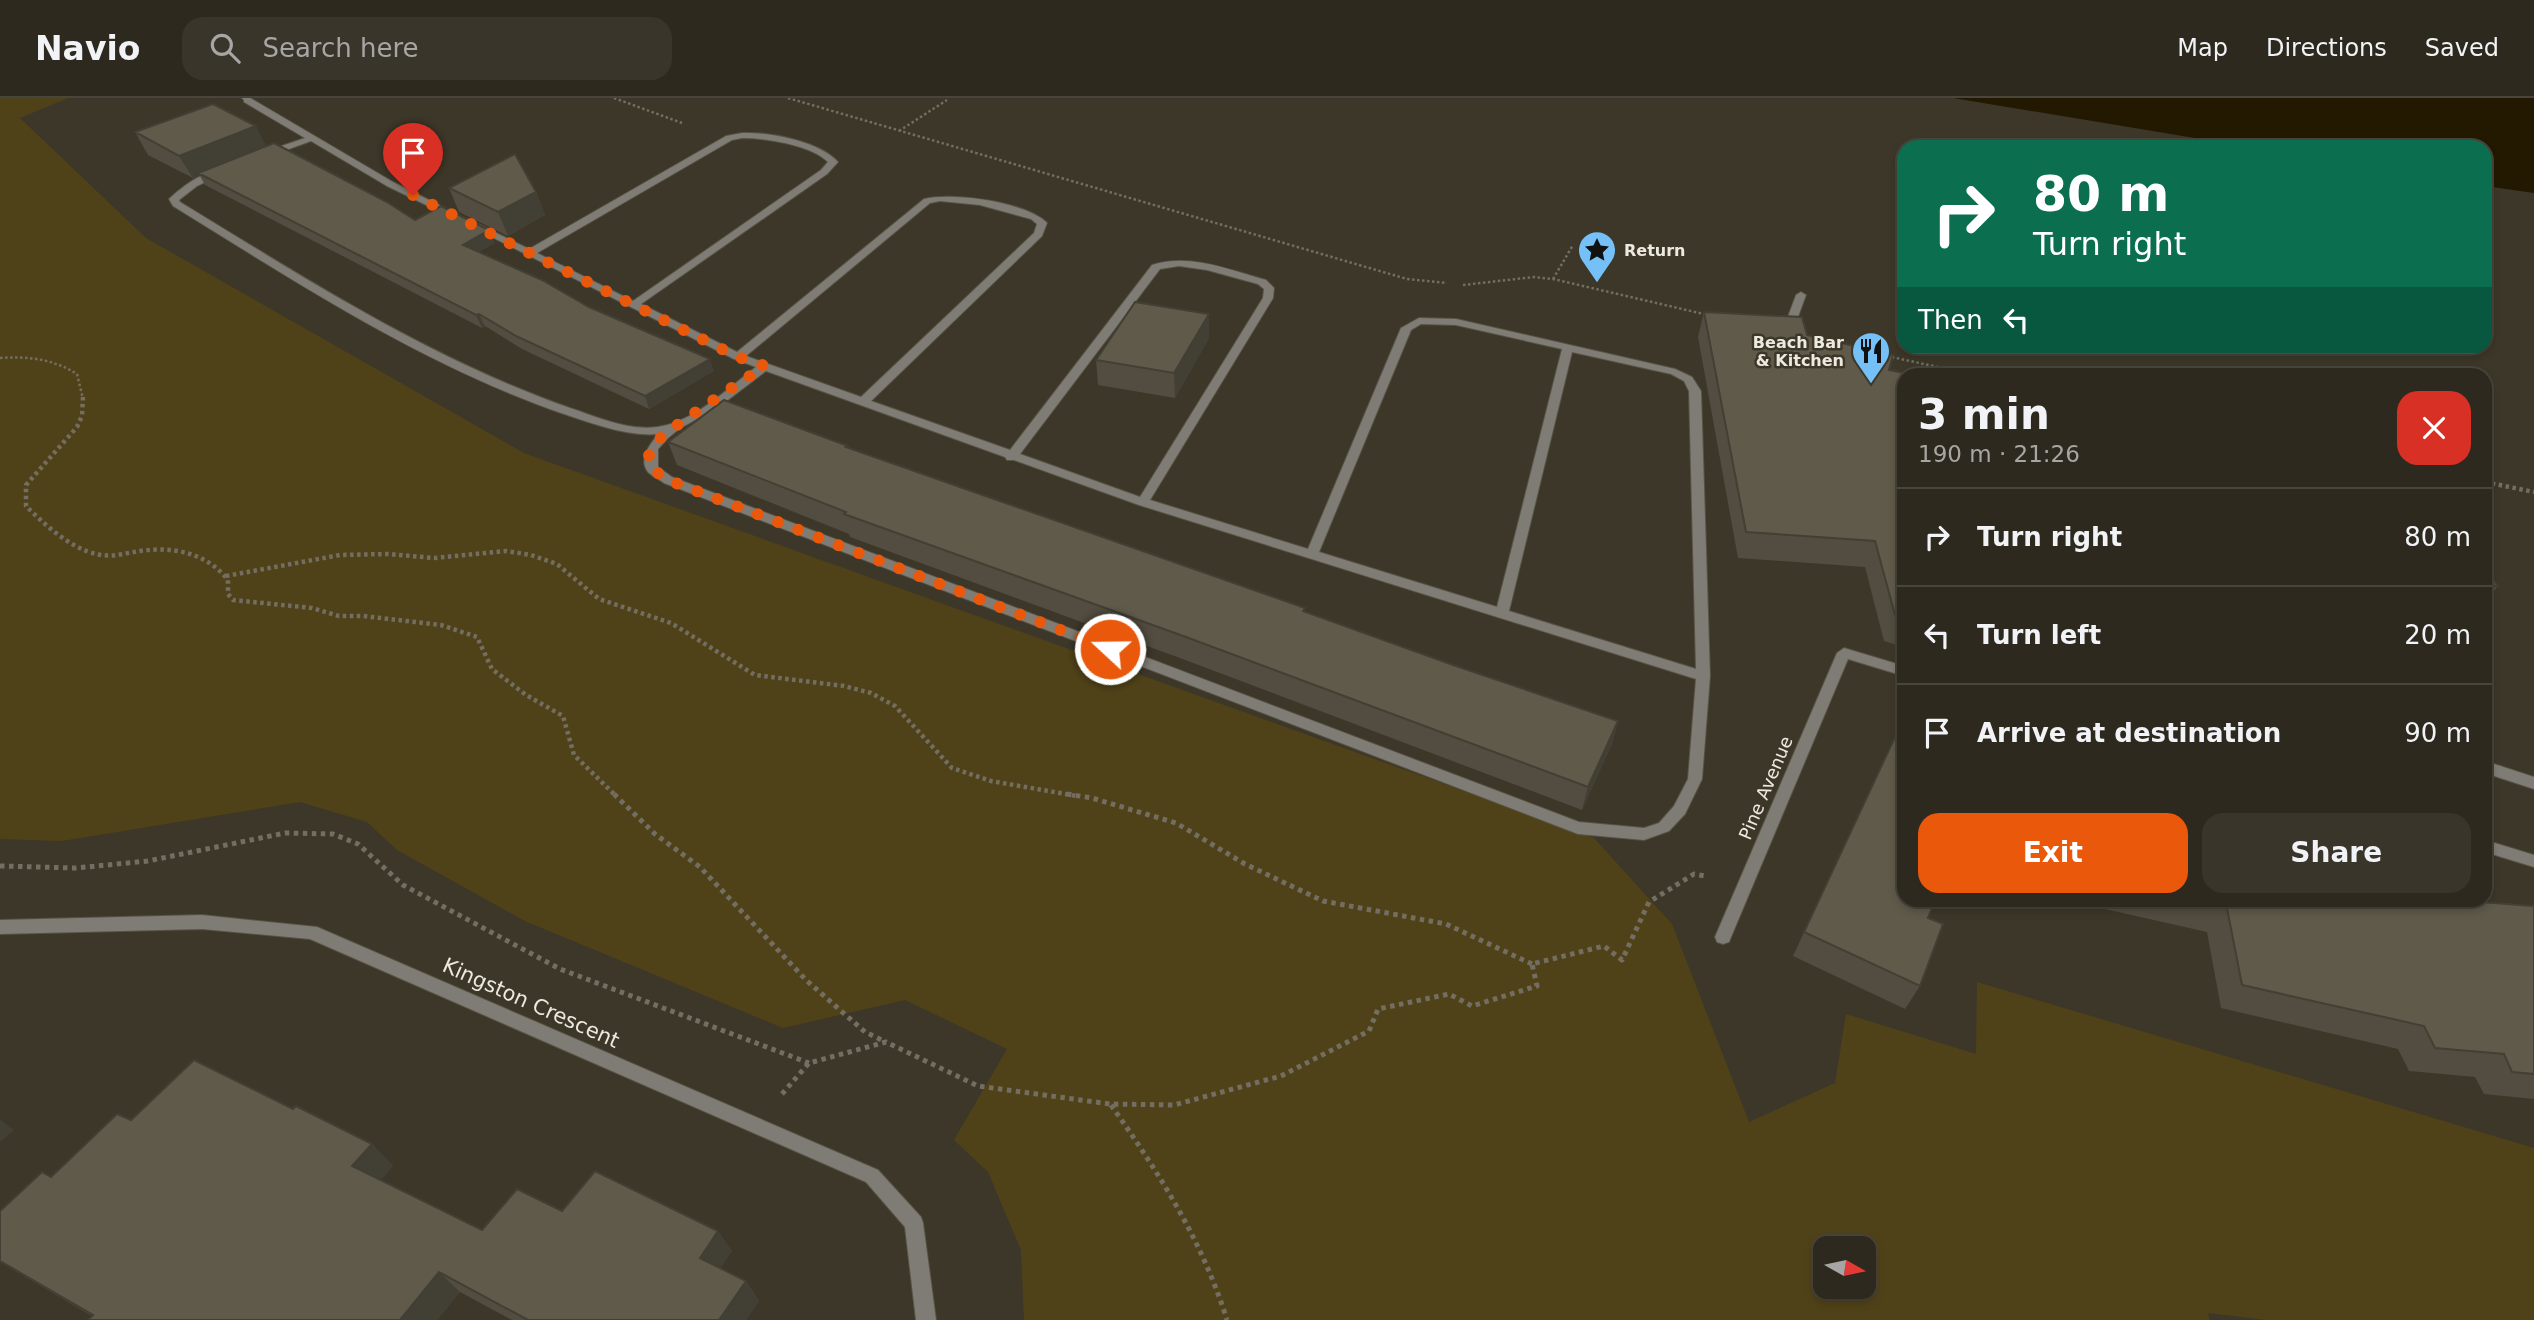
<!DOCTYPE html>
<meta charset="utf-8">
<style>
:root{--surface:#2d291e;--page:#39352b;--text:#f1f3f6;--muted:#a7a6a4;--line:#48453c;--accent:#ea580c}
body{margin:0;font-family:"DejaVu Sans",sans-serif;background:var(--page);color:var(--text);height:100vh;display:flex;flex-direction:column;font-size:26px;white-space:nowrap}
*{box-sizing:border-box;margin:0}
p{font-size:23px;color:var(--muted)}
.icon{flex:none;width:38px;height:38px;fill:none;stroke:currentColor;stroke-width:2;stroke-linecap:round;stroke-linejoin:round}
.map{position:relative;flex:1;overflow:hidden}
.side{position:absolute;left:1897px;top:270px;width:595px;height:539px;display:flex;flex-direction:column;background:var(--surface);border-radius:21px;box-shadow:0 4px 10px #0003,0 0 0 2px var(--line)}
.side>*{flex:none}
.banner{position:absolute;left:1897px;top:42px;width:595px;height:214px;border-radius:21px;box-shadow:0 4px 10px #0003,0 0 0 2px var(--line);background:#0b6e4f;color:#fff;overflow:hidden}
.needle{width:46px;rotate:99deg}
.buttons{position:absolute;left:1813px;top:1138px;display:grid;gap:14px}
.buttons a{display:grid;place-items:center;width:63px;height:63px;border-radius:14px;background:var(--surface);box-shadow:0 4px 10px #0003,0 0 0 2px var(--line);font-size:35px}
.pin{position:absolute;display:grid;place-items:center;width:60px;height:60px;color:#fff;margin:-72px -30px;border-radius:50% 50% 50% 0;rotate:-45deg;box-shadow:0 0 7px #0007}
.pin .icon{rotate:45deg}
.me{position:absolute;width:77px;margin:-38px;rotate:291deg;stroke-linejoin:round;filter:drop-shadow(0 0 5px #0008)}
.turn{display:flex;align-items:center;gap:24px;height:147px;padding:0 21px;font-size:32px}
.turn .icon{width:91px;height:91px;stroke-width:2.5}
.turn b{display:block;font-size:49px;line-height:60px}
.then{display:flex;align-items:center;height:66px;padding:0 21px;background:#0003;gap:14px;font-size:26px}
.round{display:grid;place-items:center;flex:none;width:74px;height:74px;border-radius:21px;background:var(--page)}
.headline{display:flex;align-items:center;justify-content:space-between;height:119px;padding:0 21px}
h1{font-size:42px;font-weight:600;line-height:52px}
.button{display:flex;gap:14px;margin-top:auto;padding:14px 21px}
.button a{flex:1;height:80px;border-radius:21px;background:var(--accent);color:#fff;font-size:28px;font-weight:600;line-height:80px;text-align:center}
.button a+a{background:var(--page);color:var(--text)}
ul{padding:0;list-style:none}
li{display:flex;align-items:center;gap:21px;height:98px;padding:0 21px;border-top:2px solid var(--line)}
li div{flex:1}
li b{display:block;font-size:26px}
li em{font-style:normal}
header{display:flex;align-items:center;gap:42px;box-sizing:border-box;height:98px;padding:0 35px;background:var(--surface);border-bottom:2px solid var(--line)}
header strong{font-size:33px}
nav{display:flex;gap:38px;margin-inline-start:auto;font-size:24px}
.search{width:490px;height:63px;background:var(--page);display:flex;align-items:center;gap:18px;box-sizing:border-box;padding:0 24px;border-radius:21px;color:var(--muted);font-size:26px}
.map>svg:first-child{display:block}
.green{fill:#504218;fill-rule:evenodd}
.water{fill:#231900}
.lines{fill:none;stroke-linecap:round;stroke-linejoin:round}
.service-casing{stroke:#585345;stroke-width:2}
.minor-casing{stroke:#585345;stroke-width:2}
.path-far2{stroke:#736e61;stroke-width:2.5;stroke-dasharray:2.5 2.5;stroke-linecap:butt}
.path-far1{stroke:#736e61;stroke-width:4.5;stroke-dasharray:3.5 3.5;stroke-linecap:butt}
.path{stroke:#736e61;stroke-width:5;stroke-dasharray:4.5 4.5;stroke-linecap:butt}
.service{fill:#7e7c74;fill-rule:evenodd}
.minor{fill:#7e7c74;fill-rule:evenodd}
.wall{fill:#524d40}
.shaded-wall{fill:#423f34}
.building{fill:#5f5a4a;stroke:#423f34;stroke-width:2}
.route{stroke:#ea580c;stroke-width:12;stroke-dasharray:0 21.6}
.labels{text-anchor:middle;stroke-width:5;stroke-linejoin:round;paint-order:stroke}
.far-poi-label{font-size:16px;font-weight:bold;fill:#ece9df;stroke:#3c3728;text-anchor:start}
.street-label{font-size:18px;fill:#ece9df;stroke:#3c3728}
.near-street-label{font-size:21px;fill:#ece9df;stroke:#3c3728}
</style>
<header>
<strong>Navio</strong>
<div class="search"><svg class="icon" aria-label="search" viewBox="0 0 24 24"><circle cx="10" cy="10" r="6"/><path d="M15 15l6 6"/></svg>Search here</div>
<nav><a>Map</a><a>Directions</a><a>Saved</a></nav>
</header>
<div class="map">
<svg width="2534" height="1222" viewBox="0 0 2534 1222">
<rect width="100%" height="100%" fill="#3c3728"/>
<!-- green -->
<path class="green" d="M0,0H68L20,20L146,140L524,355L1594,740L1672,826L1749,1024L1835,985L1846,916L1976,956L1977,884L2534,1050V1222H2267L2208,1215L2210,1222H1024L1021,1152L988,1074L954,1042L1007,951L905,902L783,930L525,823L397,752L367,724L300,704L62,743L0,741ZM1825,1150H1864V1188H1825Z"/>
<!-- water -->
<path class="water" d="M1953,0H2534V95L2485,88V49H2249Z"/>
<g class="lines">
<defs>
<path id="service" d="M244,0H250L393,84L459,117L451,119L387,88L311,43L270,58H264V54L305,40L244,4Z
M742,35C769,34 819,43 838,64L827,76L641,206L737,254L924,101C953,94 1026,104 1047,125L1042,138L871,303L1010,352L1152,167C1190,155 1229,172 1266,182L1274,190L1273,200L1150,402L1308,451L1401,230L1419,220L1456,221L1675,271L1692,279L1701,293L1710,578L1702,681L1685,716L1669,733L1644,742L1578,736L664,385C659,381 652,378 648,374C638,362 650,345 659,336C626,339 592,325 561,315C421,266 298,185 173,108L169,101C182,89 204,72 222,72V76L197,88L179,102L180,104C306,181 430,261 570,310C597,319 628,333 657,329C694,324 727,291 756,269L734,261L470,128L478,126L529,151L726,38ZM742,40C765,40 811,47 828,64L821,72L633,203L537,155L732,42ZM940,103L980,107L1031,121L1037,126L1034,135L861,299L746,258L930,105ZM1179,168L1207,172L1258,186L1264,191L1263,200L1140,399L1020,356L1160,171ZM1421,226L1456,227L1562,251L1497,509L1319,454L1411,232ZM1572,254L1671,276L1684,283L1689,293L1696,571L1509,513ZM766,273L1005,359L1007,362H1014L1139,407L1696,581L1688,681L1674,708L1659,725L1644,730L1579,724L672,379L658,369V351L668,340L679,331L720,308Z
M1801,194L1806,197L1792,235L1791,237H1783L1782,235L1796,197Z
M2485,663L2534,679V691L2485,675Z"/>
<path id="minor" d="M242,0H250L251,2L247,5Z
M1844,550L1904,568V578L1848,561L1731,839L1729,844L1723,846L1717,844L1715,839L1837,555Z
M2485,742L2534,757V769L2485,754Z
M202,817L317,829L878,1072L921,1119L923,1125L936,1222H916L905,1129L866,1084L310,841L202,831L0,836V822Z"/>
</defs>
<!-- service casing -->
<use href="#service" class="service-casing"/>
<!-- minor casing -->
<use href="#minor" class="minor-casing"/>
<!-- path-far2 -->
<path class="path-far2" d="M614,0L682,25
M788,0L1407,181L1447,185
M899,33L947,2
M1553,181L1573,147
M1463,187L1534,179L1553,181L1708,217
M1887,258L1970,276
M0,260C28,258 53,261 77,276L83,301"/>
<!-- path-far1 -->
<path class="path-far1" d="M83,299L82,318L77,329L26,387V408C44,426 71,451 97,456C111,460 126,455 140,453C173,448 207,455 228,482V496L233,502L312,510L339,518H363L441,527L477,539L492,571L526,597L563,618L574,657L616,698
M2485,384L2534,394
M226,478L340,457L388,456L434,460L506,453L531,457L557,466L599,501L671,525L755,577L844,588L871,595L895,608L952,670L991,683L1077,698"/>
<!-- path -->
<path class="path" d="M614,696L655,736L700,769L806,882L865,934L886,944
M1067,696L1092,700L1176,725L1245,766L1323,803L1446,826L1532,866
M0,768L76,770L148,763L285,735L333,736L358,746L403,787L560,871L809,965
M782,996L809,965L886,944L978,988L1110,1006L1174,1007L1281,978L1369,933L1378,911L1449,896L1472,908L1537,888L1532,866L1604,848L1622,862L1649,804L1694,776L1705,778
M1111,1007C1159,1075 1202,1142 1227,1222"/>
<!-- service -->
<use href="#service" class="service"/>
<!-- minor -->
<use href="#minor" class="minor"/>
</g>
<!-- wall -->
<path class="wall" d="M135,34L267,48L415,122L495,145L478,154L714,273L649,311L522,251L485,228L482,230L205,87L200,78L193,80L148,57Z
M449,90L536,94L545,117L508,138L459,114Z
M1704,214L1807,237L1889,272L1904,276V549L1884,543L1865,469L1738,460L1698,239Z
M1209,216V240L1175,300L1098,287L1096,262Z
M668,344L848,348L849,350L1305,510V514L1453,567L1618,623L1612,646L1582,712L1188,563L850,439L849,436L677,367Z
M2485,470L2498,488L2485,504Z
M1895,639L1928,820L1920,888L1905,911L1793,858Z
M2065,802H2453L2534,808V1001L2484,996L2475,979L2409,973L2398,951L2221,910L2207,834Z
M293,1011L372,1046L393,1068L380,1082L482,1132L562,1113L718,1133L732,1153L720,1170L746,1183L759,1203L746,1222H512L460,1194L437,1222H88L92,1218L0,1164V1113L51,1079L131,1022Z"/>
<!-- shaded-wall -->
<path class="shaded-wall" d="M256,28L268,51L198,75L200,78L193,80L179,58Z
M536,94L545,117L508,138L498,114Z
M489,132L495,145L469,159L463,147Z
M479,216L485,228L482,230L476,217Z
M1209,216V240L1175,300L1174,275Z
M710,261L714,273L649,311L645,298Z
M1618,623L1612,646L1582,712L1588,689Z
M0,1021L14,1032L0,1044Z
M372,1046L393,1068L374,1089L352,1068Z
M718,1133L732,1153L714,1180L700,1160Z
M439,1174L460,1194L437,1222H400Z
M746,1183L759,1203L746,1222H719Z"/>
<!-- building -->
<path class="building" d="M213,6L256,28L179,58L135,34Z
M274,45L387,104L415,122L441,108L489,132L463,147L542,182L589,209L710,261L645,298L516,238L479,216L476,217L198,75Z
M515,56L536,94L498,114L449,90Z
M1135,204L1209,216L1174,275L1096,262Z
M1704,214L1802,219L1807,237L1893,257L1889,272L1909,276H1904V520L1895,517L1875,443L1746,434Z
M724,302L848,348L846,349L1305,510L1303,513L1453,567L1618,623L1588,689L1186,539L844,416L846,414L668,344Z
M2485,470L2498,488L2485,487Z
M1895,639L1904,643V802H1935L1928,820L1943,826L1920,888L1804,834Z
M2189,802H2453L2534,808V976L2512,974L2504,956L2435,950L2424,928L2242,887L2227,810Z
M194,962L293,1011L296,1008L372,1046L352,1068L482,1132L517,1091L562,1113L595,1073L718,1133L700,1160L746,1183L719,1222H528L439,1174L400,1222H88L93,1217L0,1163V1113L42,1074L51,1079L117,1016L131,1022Z"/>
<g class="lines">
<!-- route -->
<path class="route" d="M413,97L738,259L765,268C746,281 657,337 651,350C647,357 650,364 652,371L668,382L1110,551"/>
</g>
<!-- icons -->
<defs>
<symbol id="sight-pin" viewBox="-11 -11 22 30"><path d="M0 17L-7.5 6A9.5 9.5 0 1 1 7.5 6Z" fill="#75c0f6" stroke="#3c3728"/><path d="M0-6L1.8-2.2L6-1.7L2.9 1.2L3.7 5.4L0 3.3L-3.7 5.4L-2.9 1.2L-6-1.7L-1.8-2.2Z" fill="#111"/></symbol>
<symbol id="restaurant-pin" viewBox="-11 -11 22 30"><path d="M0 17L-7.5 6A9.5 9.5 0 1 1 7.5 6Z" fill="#75c0f6" stroke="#3c3728"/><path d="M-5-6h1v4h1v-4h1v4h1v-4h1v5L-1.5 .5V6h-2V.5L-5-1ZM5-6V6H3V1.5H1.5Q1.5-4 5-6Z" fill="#111"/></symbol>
</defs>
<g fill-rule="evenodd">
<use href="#sight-pin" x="1575" y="130" width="44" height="60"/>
<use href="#restaurant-pin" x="1849" y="231" width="44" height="60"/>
</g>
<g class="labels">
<!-- far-poi labels -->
<g class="far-poi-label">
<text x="1624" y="158">Return</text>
<text x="1844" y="250" text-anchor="end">Beach Bar<tspan x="1844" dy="18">&amp; Kitchen</tspan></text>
</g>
<!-- street labels -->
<g class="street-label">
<text transform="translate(1766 690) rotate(-67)" y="6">Pine Avenue</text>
</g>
<!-- near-street labels -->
<g class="near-street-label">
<text transform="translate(531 905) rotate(24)" y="7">Kingston Crescent</text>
</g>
</g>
</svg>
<div class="buttons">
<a><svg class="needle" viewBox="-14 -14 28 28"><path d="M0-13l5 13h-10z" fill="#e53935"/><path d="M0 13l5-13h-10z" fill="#a7a6a4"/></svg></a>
</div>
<div class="pin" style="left:413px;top:97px;background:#d93025"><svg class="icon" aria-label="arrive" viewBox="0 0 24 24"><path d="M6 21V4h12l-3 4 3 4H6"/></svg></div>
<svg class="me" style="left:1110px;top:551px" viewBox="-20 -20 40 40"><circle r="17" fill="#ea580c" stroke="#fff" stroke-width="3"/><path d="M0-11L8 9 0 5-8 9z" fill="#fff"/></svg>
<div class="banner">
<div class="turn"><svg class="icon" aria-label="right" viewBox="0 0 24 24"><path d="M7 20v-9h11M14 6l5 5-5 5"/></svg><div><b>80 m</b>Turn right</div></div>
<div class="then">Then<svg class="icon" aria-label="left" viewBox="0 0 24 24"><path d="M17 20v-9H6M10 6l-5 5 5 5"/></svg></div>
</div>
<section class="side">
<div class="headline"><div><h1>3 min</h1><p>190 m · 21:26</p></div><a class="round" style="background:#d93025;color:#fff"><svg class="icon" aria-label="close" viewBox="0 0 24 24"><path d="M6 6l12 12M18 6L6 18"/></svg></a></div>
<ul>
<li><svg class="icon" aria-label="right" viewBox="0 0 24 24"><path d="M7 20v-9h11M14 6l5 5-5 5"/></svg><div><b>Turn right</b></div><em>80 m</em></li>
<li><svg class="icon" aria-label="left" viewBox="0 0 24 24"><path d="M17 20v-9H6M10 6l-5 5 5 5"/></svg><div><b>Turn left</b></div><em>20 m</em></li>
<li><svg class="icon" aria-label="arrive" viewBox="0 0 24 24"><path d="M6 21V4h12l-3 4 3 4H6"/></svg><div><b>Arrive at destination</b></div><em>90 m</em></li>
</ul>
<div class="button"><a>Exit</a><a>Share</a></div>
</section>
</div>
